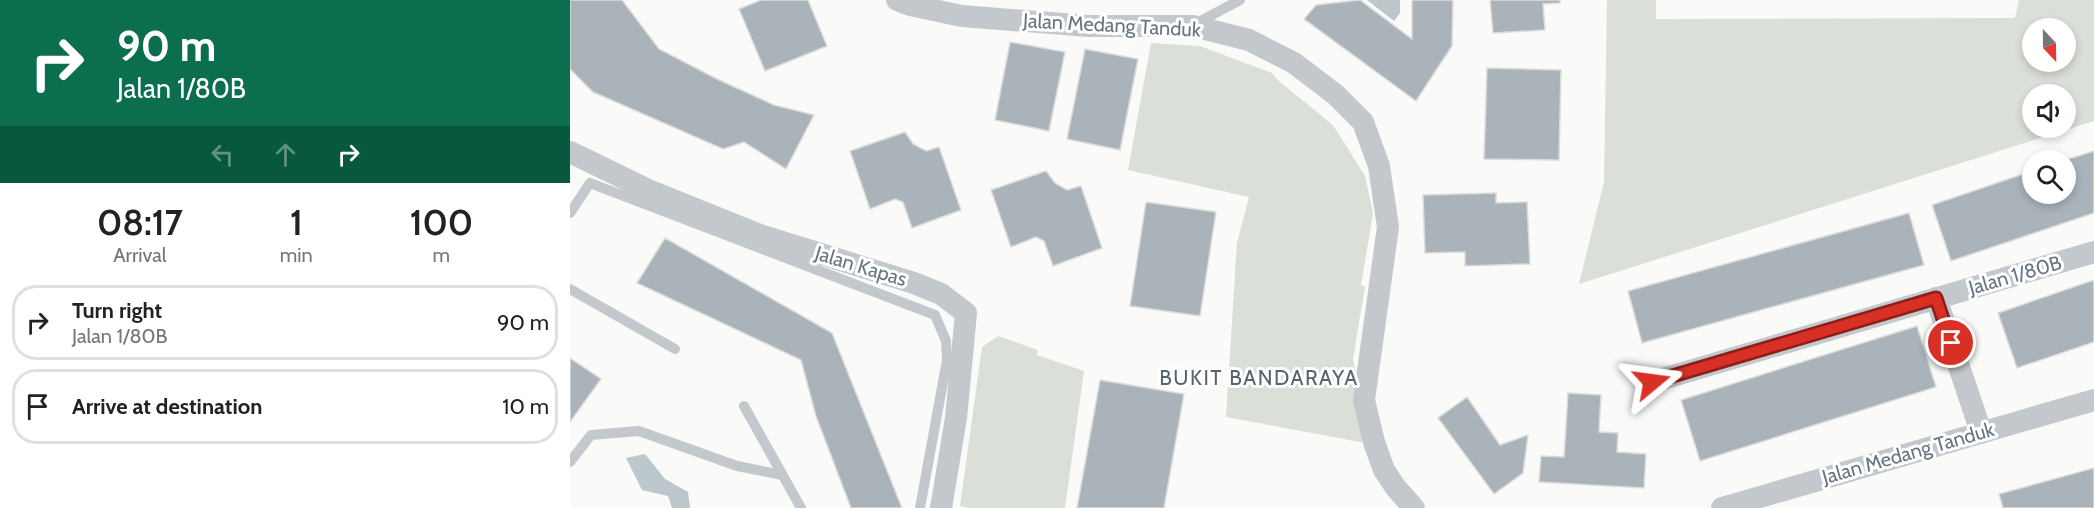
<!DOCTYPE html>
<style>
:root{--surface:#fff;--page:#f6f6f6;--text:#222;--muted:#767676;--line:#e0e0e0}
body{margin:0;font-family:Cabin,sans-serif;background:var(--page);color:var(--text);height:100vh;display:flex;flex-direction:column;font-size:22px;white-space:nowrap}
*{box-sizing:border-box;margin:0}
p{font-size:20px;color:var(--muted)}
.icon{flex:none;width:33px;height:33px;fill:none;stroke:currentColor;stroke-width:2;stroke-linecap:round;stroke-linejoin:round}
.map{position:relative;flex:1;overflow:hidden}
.details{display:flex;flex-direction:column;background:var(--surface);width:570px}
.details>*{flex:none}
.hud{background:#0b6e4f;color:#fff;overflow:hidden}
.needle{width:39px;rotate:158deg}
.controls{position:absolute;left:1452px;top:18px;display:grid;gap:12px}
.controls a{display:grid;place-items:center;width:54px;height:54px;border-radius:50%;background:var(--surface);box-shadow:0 3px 9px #0003;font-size:30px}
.pin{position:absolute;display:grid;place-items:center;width:51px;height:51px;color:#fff;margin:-26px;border:3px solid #fff;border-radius:50%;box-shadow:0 2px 6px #0007}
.me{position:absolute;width:66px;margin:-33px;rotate:74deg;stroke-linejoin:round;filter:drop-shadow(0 0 4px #0008)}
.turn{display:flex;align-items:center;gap:21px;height:126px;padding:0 18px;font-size:27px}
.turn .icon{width:78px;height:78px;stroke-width:2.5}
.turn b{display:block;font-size:42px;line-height:51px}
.lanes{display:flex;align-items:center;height:57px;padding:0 18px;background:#0003;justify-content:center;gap:30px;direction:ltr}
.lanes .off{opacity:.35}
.eta{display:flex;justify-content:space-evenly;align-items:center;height:102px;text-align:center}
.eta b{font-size:36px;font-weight:600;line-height:42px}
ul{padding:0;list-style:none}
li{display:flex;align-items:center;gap:18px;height:75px;margin:0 12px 9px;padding:0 6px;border:3px solid var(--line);border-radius:24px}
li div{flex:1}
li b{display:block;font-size:22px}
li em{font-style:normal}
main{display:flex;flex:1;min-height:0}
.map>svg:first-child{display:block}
.green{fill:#dadfd7;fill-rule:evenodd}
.water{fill:#bbc7cb}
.building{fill:#aab3b9;stroke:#dcdcda;stroke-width:1.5}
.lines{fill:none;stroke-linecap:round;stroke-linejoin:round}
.lane{stroke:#c3c8cc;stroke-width:10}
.street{stroke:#c3c8cc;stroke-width:22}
.route-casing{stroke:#8d1f18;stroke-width:15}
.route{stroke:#d93025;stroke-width:10}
.labels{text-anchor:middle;stroke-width:6;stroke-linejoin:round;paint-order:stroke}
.street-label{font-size:20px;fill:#657683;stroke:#fff}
.neighbourhood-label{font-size:21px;letter-spacing:1.5px;fill:#57646e;stroke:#fff}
</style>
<main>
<section class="details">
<div class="hud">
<div class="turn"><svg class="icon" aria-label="right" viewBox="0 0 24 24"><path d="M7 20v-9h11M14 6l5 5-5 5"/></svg><div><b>90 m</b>Jalan 1/80B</div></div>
<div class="lanes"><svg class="icon off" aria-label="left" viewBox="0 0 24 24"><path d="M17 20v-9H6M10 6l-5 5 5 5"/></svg><svg class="icon off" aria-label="ahead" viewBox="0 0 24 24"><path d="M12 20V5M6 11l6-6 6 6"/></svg><svg class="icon" aria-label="right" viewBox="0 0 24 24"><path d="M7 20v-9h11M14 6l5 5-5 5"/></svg></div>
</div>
<div class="eta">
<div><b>08:17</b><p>Arrival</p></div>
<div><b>1</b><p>min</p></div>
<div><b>100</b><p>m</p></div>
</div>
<ul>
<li><svg class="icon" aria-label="right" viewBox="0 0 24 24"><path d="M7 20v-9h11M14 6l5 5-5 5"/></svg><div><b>Turn right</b><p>Jalan 1/80B</p></div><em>90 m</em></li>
<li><svg class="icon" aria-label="arrive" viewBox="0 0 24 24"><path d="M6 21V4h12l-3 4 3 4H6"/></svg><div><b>Arrive at destination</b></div><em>10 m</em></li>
</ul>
</section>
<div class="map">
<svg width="1524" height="508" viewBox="0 0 1524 508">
<rect width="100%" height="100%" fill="#fafaf8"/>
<!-- green -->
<path class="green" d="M1037,0H1086V19L1445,18L1449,0H1524V121L1009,284L1034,182ZM1462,28H1496V62H1462ZM1462,94H1496V128H1462Z
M581,43L630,46L702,73L710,82L763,125L795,176L803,213L791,285L795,287L783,359L801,444L656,417L667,243L679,197L558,170Z
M428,336L468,350L467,355L514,371L495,508H399L390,506L412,347Z"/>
<!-- water -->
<path class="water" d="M797,0H830V13L824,21Z
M75,454L95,479L118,492L120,508H102L98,496L72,490L56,458Z"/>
<!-- building -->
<path class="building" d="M0,0H52L89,49L147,79L204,105L244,115L216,169L174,142L153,149L23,92L0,69Z
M191,0H238L257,46L195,71L169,9Z
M790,0L842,39V0H883L882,46L846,101L734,19L746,5Z
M920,0H990V3L973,4L975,30L923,33Z
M440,42L495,52L479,131L425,120Z
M515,49L568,59L550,150L497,139Z
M917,68L991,70L989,160L914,159Z
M335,132L343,144L356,151L369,147L391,210L342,228L333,202L325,199L300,209L280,151Z
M1524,151V213L1381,261L1362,205L1462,171V194H1496L1495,160Z
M476,171L485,183L497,190L511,186L532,248L483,266L474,241L466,237L441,247L421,190Z
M926,193V203L957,202L960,264L895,266V252L855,253L853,195Z
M576,202L646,212L630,316L560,306Z
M1339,213L1354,265L1072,343L1058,291Z
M95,238L262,333L332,508H281L246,416L231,360L67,283Z
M1524,280V342L1447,368L1428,313Z
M1347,326L1366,387L1130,461L1111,400Z
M0,358L31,379L0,422Z
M530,380L614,394L594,508H507Z
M998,393L1031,395L1029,432L1048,433L1047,452L1076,454L1074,488L969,482L971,456L994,457Z
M897,397L930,445L958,435L953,473L924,494L868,418Z
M1524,468V508H1433L1429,494Z"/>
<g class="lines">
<!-- lane -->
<path class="lane" d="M625,24L670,0
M0,213L20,183L365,315L376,341L377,360L350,508
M0,289L105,349
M174,406L231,508
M0,462L21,435L69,431L167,466L212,475"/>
<!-- street -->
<path class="street" d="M327,0L340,5L392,16L519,26H623L679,40L724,63L766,95L793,122L809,166L818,227L794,400L804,442L814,470L826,488L844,508
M0,152L78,190L190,235L344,283L371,294L396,313L386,418L371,508
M1366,298L1411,432
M1082,382L1524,252
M1152,508L1524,400"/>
</g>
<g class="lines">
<defs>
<path id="route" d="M1082,382L1366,298L1381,343"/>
</defs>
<!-- route casing -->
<use href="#route" class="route-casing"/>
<!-- route -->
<use href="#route" class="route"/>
</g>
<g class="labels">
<!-- street labels -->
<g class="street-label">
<text transform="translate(542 25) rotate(3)" y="7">Jalan Medang Tanduk</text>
<text transform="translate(291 266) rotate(17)" y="7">Jalan Kapas</text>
<text transform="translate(1445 275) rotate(-16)" y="7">Jalan 1/80B</text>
<text transform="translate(1338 453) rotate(-16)" y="7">Jalan Medang Tanduk</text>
</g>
<!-- neighbourhood labels -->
<g class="neighbourhood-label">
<text x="689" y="385">BUKIT BANDARAYA</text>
</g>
</g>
</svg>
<div class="controls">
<a><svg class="needle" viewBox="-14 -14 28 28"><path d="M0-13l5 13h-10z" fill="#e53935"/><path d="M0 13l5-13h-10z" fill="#767676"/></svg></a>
<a><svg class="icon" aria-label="sound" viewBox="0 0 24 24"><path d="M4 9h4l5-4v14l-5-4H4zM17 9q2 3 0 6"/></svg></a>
<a><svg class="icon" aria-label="search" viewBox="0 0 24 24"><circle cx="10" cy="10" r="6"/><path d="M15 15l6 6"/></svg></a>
</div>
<div class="pin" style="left:1381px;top:343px;background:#d93025"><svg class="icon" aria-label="arrive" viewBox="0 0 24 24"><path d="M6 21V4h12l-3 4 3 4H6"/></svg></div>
<svg class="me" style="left:1082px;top:382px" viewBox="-20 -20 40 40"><path d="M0-17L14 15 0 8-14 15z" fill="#d93025" stroke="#fff" stroke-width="4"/></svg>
</div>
</main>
